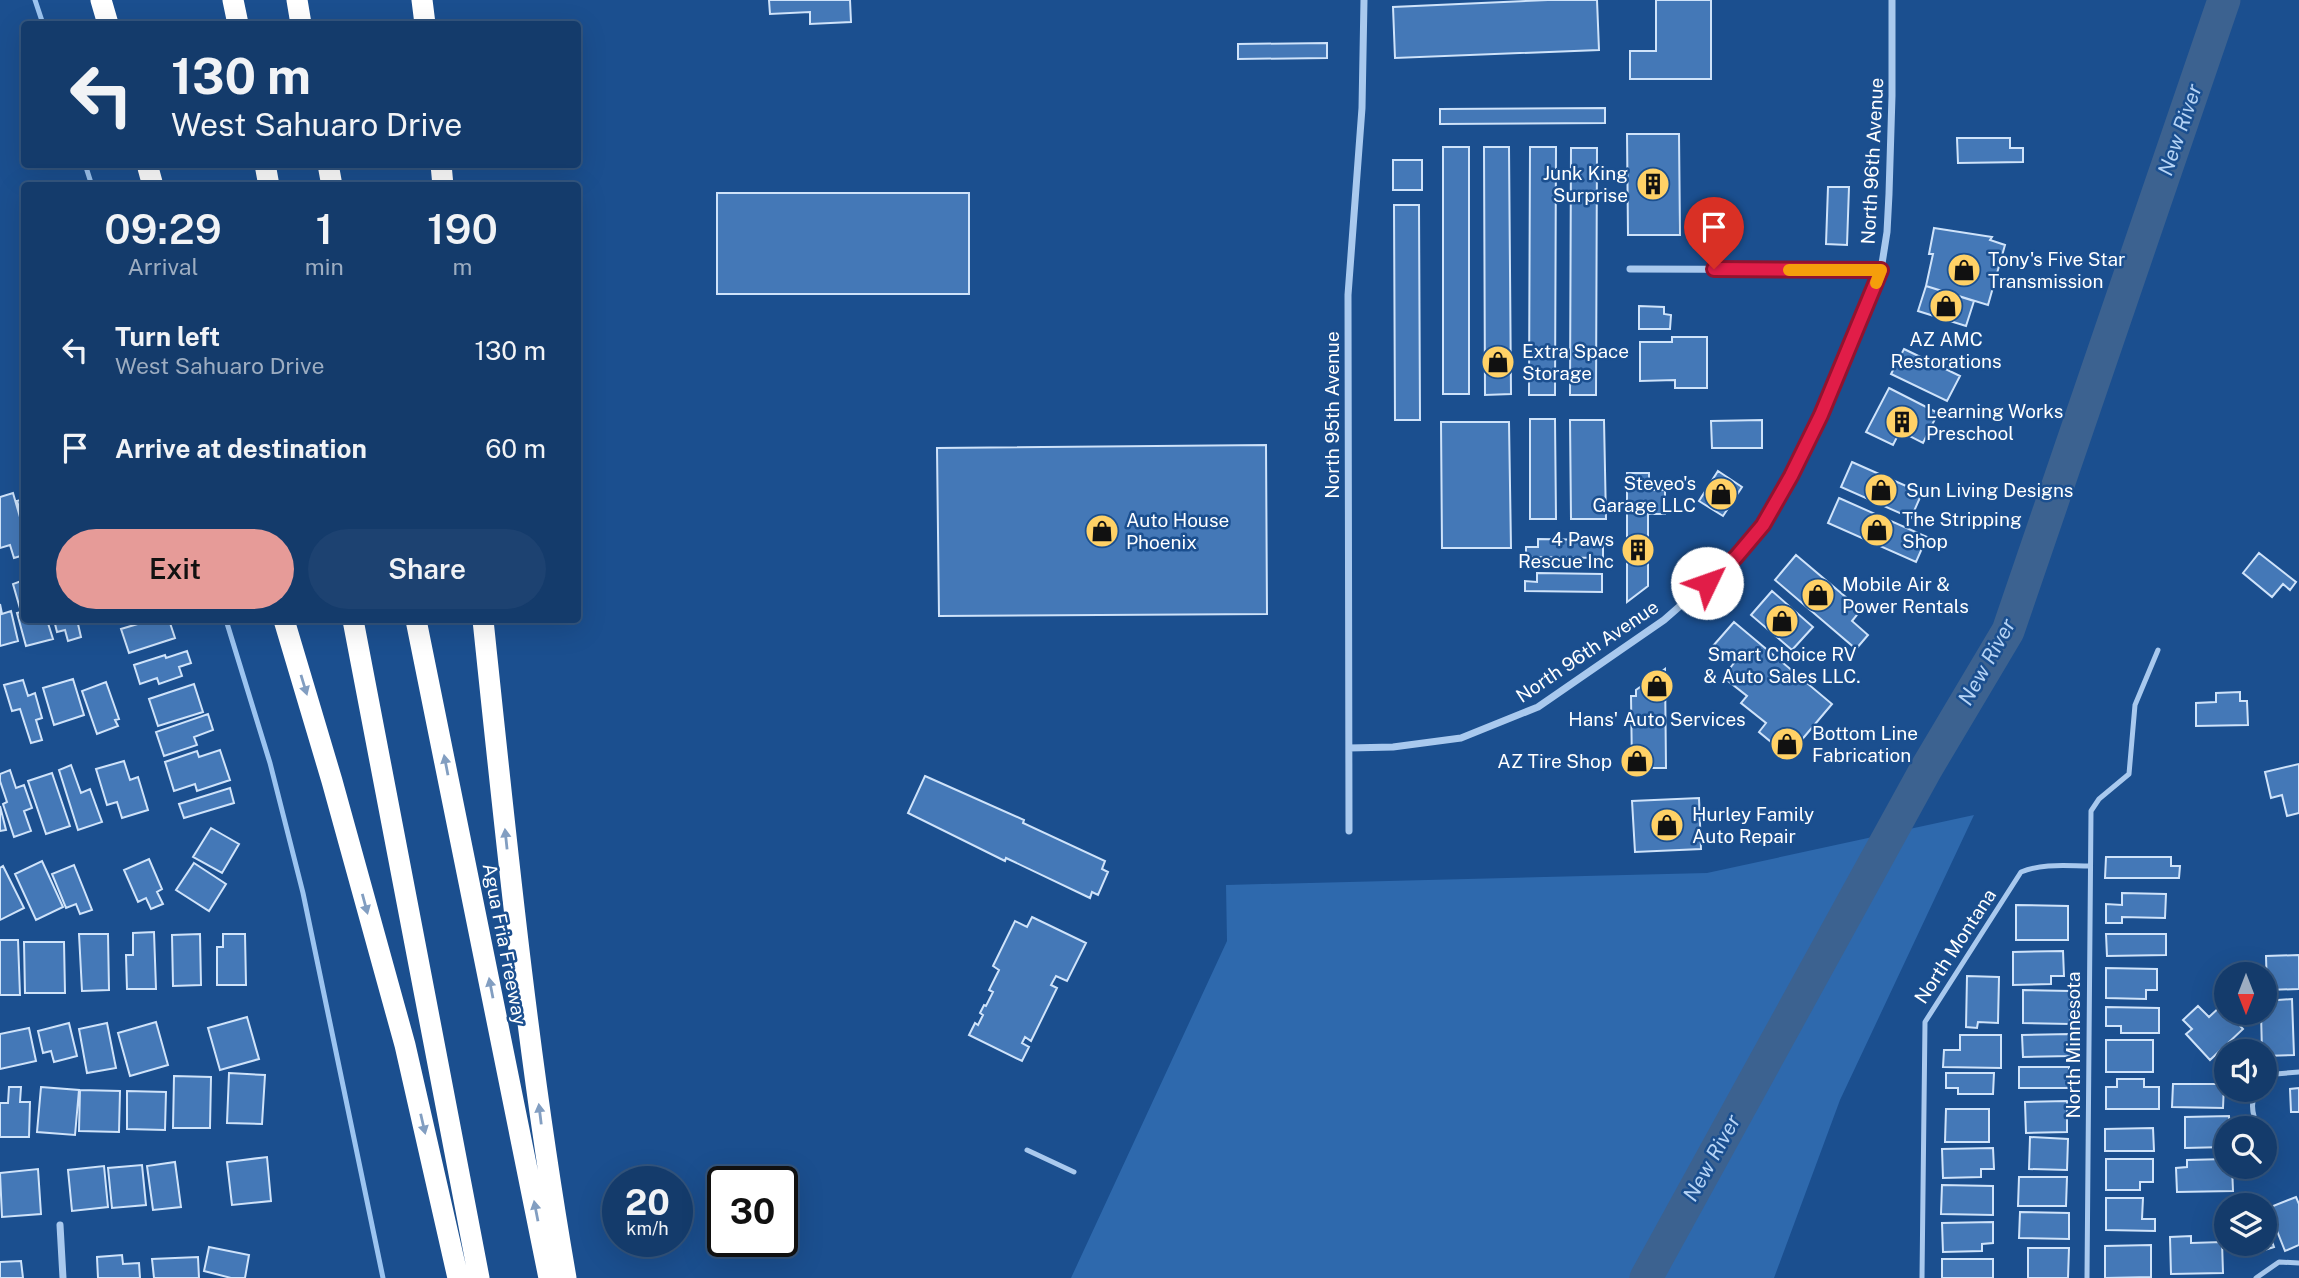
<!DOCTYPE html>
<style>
:root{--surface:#143b6b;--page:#1d4271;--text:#f1f3f6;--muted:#9dadc1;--line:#33557e;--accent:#e69b98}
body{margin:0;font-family:"Public Sans",sans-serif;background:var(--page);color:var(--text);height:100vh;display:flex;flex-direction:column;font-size:26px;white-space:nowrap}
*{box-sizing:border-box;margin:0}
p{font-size:23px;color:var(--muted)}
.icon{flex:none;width:38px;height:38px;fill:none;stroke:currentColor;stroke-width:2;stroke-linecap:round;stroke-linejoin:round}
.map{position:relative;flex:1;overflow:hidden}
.side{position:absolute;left:21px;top:182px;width:560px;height:441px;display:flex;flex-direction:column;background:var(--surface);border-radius:7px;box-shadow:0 7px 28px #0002,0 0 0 2px var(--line)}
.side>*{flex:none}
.top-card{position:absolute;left:21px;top:21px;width:560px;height:147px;border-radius:7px;box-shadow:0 7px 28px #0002,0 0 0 2px var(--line);background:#143b6b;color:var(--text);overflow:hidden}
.needle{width:46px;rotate:180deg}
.buttons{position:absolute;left:2214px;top:962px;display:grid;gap:14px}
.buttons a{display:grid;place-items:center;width:63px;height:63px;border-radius:50%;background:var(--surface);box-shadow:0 7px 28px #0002,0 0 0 2px var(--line);font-size:35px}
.speed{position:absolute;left:602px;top:1166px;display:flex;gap:14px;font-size:35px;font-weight:700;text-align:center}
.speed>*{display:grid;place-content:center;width:91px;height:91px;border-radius:50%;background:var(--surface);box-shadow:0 7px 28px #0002,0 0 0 2px var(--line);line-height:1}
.speed small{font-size:18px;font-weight:400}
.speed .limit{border:4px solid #111;border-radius:10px;background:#fff;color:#111}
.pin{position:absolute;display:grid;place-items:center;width:60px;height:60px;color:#fff;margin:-72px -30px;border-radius:50% 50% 50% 0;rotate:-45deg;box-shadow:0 0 7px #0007}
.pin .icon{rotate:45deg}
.me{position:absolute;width:77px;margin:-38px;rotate:48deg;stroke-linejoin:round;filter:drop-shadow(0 0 5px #0008)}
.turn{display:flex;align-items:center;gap:24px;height:147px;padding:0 35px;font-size:32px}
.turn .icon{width:91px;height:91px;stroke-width:2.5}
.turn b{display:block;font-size:49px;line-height:60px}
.eta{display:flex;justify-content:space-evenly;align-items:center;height:119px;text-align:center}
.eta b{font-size:42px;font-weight:600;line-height:49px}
.cta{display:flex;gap:14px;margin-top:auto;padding:14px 35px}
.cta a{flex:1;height:80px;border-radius:42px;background:var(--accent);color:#111;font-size:28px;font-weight:600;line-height:80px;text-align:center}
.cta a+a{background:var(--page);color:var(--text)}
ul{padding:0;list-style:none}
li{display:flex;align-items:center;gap:21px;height:98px;padding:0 35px}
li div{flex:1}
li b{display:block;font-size:26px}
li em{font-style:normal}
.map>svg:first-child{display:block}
.green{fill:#2e69ad}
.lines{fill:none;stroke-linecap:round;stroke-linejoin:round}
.stream{stroke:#9cc4f0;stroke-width:5}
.river{stroke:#3c6290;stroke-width:33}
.building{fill:#4478b7;stroke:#cfe3fa;stroke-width:2}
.service{stroke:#a9c9ee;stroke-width:5}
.minor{stroke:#a9c9ee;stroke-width:7}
.motorway{stroke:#fff;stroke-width:21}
.oneway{fill:#829ec1}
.route-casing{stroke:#92132f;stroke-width:18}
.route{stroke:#e11d48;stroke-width:12}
.slow{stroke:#f59e0b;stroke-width:12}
.labels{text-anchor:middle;stroke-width:5;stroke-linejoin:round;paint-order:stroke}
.street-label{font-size:19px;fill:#fff;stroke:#1b4f8f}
.poi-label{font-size:19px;fill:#fff;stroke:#1b4f8f;text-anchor:start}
.water-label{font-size:21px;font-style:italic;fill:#b5d3f5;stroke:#1b4f8f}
</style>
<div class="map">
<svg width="2299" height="1278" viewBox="0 0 2299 1278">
<rect width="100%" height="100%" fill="#1b4f8f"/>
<!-- green -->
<path class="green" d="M1974,815L1840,1100L1774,1278H1071L1227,941L1226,885L1707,873Z"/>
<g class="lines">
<!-- stream -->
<path class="stream" d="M35,0L43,24
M85,164L92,186
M226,620L270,763L303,893L383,1278"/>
<!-- river -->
<path class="river" d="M1646,1278L1926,769L2008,631L2224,0"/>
</g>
<!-- building -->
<path class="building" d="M769,0H850L851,22L810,24V12L770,14Z
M1548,0H1597L1599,50L1395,58L1393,7Z
M1656,0H1711V79H1630V51H1656Z
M1327,43V58L1238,59V44Z
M1605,108V123L1440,124V109Z
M1627,134H1679L1680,235H1628Z
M1957,138H2010V148H2023V162L1958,163Z
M1443,147H1469V394H1443Z
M1484,147H1509L1511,394L1485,395Z
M1530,147H1556L1555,395H1529Z
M1571,148H1597L1596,395H1570Z
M1393,160H1422V190H1393Z
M1828,187H1849L1847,245L1826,244Z
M717,193H969V294H717Z
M1394,205H1419L1420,420H1395Z
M1934,228L1992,237L1990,240L2005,245L1988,305L1926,286L1933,254H1929Z
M1926,286L1974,301L1966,326L1918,311Z
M1639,306L1664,307V314L1671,315L1670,329H1639Z
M1672,337H1707V388H1675V380L1640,381V342H1672Z
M1904,349L1960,376L1947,401L1891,374Z
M1889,388L1938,413L1923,443L1900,431L1893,445L1866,432Z
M1530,419H1555L1556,519H1530Z
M1570,420H1604L1606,519H1571Z
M1762,420V448H1712L1711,421Z
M1441,422H1509L1511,548H1442Z
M1266,445L1267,614L939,616L937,448Z
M1852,462L1922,493L1911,518L1841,487Z
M1718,471L1742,487L1723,516L1699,501Z
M1627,473H1649V490H1665V514H1648V586L1627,602Z
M13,493L24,531V555L14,558L10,545L0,548V497Z
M1839,498L1927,537L1916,562L1828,523Z
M24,499V523L17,501Z
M1538,539L1603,540V558L1526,557V547H1538Z
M2259,553L2296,582L2290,590L2283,584L2272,597L2243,573Z
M1796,555L1861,610L1852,621L1868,635L1856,649L1775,580Z
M1537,573L1602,574V592L1525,591V581L1537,582Z
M24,580V620H47L53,639L26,646L17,613L21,612L13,584Z
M1772,591L1813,627L1792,650L1751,615Z
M0,604L2,614L11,611L18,641L0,646Z
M54,620H84L85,622L78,624L81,637L68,641L65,630L57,632Z
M151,620H169L175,638L129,653L121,629Z
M1734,622L1832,704L1788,756L1759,732L1766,723L1741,703L1747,696L1723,677L1734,663L1713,646Z
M187,651L191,663L179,667L182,676L159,684L157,678L140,684L134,665L165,655L166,658Z
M1665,669L1666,768H1632L1631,696H1636V690Z
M73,679L84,715L54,725L43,688Z
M23,680L28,696L35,693L42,718L36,720L42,740L31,743L20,709L12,711L4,685Z
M106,682L119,719L115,720L118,726L97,734L82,691Z
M194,684L203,712L158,726L149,699Z
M2240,692V701H2247L2248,725L2196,726V703L2216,702V693Z
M208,714L213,730L194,737L197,745L164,756L156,732Z
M220,750L230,780L197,791L195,784L174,791L165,762L197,751L199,757Z
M124,761L130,780L138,777L148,810L122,818L117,802L107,805L96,769Z
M2299,764V813L2287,816L2282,795L2271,798L2265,772Z
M71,765L81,793L90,789L102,822L78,830L59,770Z
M10,770L16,788L24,785L32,808L24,811L31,831L14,837L3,804L7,802L0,781V774Z
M52,773L70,826L46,834L28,781Z
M925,776L1024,820L1023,823L1105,861L1102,869L1108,872L1098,895L1092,892L1090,898L1006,858L1005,861L908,813Z
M230,788L234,803L184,818L179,804Z
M1699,798L1701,849L1635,852L1632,801Z
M0,806L6,830L0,831Z
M211,828L239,844L222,873L193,857Z
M2106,857H2171V866H2180L2179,878H2105Z
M149,859L162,889L157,892L163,904L151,909L146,898L138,902L124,870Z
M42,861L63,907L36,920L15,874Z
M194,863L226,884L209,911L176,890Z
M74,865L92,910L80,914L76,904L66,908L52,874Z
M3,866L24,908L0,920V868Z
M2122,893L2166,894L2165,918L2122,917V923H2106V904L2122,905Z
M2016,905L2068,906V940H2016Z
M1032,917L1086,943L1067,981L1056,976L1051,985L1057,988L1031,1041L1025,1037L1022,1043L1029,1047L1022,1061L969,1035L975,1023L978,1025L983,1015L980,1013L984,1005L986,1006L993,992L989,990L999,970L993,966L1015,921L1027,927Z
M154,932L156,989H127L126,955H133V933Z
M79,934H108L109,990L82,991Z
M200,934L201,985L173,986L172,935Z
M223,934H245L246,985H217V947H223Z
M2106,934H2166V955L2107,956Z
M0,940H18L20,995H0Z
M24,942H64L65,993H25Z
M2063,951L2064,976H2051V984L2013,985V952Z
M2299,955V989L2267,990L2266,956Z
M2106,968L2157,969V990H2146V999L2106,998Z
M1967,976L1999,977L1998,1023L1978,1022L1977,1028L1966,1027Z
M2023,990L2070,991V1024L2023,1023Z
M2292,999L2294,1055L2264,1056V1052H2262L2261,1013H2264V1001Z
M2198,1006L2209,1017L2221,1006L2243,1029L2210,1060L2186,1034L2192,1029L2183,1020Z
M2106,1007L2159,1008V1033H2121V1026H2106Z
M247,1017L259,1059L220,1070L208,1028Z
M156,1022L168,1065L130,1076L118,1033Z
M69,1023L77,1056L54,1062L51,1051L43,1053L38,1031Z
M107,1023L116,1068L87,1073L79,1029Z
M29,1028L36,1061L0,1069V1034Z
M2070,1034V1056L2023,1057L2022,1035Z
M1960,1035H2001V1068L1943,1067L1944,1050H1960Z
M2106,1040H2153V1072H2106Z
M2019,1067H2069V1088H2019Z
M229,1073L265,1075L262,1124L227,1123Z
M1946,1073H1994L1993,1094H1958V1088H1946Z
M174,1076L211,1077L210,1128H173Z
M2117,1079H2144V1087H2159V1109H2106V1087H2117Z
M2173,1084H2224L2223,1108L2172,1107Z
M9,1087H21L20,1102H30L29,1137H0V1103H8Z
M41,1087L79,1090L75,1135L37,1132Z
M2299,1088V1112H2291L2290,1089Z
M80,1090L120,1091L119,1132L79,1131Z
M127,1091L166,1092L165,1130L127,1129Z
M2067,1101V1132L2026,1133L2025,1102Z
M1946,1109H1989V1142H1945Z
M2229,1116L2230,1129H2226V1147L2185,1148V1117Z
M2153,1128L2154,1151H2105V1129Z
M2030,1137L2068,1139L2067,1170L2029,1169Z
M1993,1148L1994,1169H1981V1177L1943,1178L1942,1149Z
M267,1157L271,1201L232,1205L227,1162Z
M2106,1159H2153V1182H2140V1190H2106Z
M2226,1159V1167H2232L2233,1191L2177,1192L2176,1168L2187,1167V1160Z
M175,1162L181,1207L153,1210L147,1166Z
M142,1165L146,1205L112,1208L108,1168Z
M104,1166L108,1207L72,1211L68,1170Z
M38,1169L41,1214L2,1217L0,1173Z
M2019,1177H2067L2066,1206H2018Z
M1942,1185L1993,1186V1215L1941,1214Z
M2258,1196L2261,1206H2229Z
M2296,1197L2299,1204V1245L2285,1251L2268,1208Z
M2106,1198H2143L2142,1219H2155V1231L2106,1230Z
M2020,1212L2069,1213V1239L2019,1238Z
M2264,1218L2274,1247L2258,1252L2255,1244H2264Z
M1993,1222V1243L1982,1244V1251L1943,1252L1942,1223Z
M2191,1236V1243L2222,1242L2223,1273L2171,1274L2170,1237Z
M2151,1245V1277L2105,1278V1246Z
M209,1247L249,1255L245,1278H231L204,1271Z
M2028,1248H2069L2068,1278H2028Z
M122,1255L123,1264L139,1263L140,1278H98L97,1257Z
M198,1257L199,1278H154L152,1259Z
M1942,1259H1993V1278H1942Z
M21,1261L23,1278H0V1262Z"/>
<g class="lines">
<!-- service -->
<path class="service" d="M2264,1075L2299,1072
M2256,1090C2250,1104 2252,1117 2260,1129
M2264,1136L2269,1143
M1027,1150L1074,1172
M1922,1278L1925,1022L2021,872C2043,863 2067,866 2090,866
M2087,1278L2091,811L2099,799L2129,774L2135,705L2158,650
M2256,1278L2279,1262L2299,1263"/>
<!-- minor -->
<path class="minor" d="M1630,269L1881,270
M1349,748L1393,747L1461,738L1538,707L1664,620L1736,557L1763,525L1791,476L1821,415L1881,270L1887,232L1889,194L1892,96V0
M1349,831L1348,295L1362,108L1364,0
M60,1225L63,1278"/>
<!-- motorway -->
<path class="motorway" d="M101,0L108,24
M233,0L238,24
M297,0L301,24
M422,0L425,24
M147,164L153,186
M265,164L269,186
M328,164L332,186
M441,164L443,186
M284,620L332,781L405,1045L458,1278
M353,620L479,1278
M416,620L549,1278
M483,620C506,839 528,1060 566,1278"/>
</g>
<!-- one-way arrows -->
<defs><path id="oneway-solid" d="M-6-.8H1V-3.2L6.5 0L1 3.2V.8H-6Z" transform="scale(1.75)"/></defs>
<g class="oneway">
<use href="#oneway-solid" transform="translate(304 685) rotate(73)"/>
<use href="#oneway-solid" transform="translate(446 765) rotate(-101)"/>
<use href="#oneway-solid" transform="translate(506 839) rotate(-96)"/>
<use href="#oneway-solid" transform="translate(365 904) rotate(75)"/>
<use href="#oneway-solid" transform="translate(491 988) rotate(-101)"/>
<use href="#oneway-solid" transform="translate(540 1114) rotate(-97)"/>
<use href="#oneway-solid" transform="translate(423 1124) rotate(77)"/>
<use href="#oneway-solid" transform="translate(536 1211) rotate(-101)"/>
</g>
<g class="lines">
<defs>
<path id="route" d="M1707,583L1736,557L1763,525L1791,476L1821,415L1881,270L1714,269"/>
</defs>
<!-- route casing -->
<use href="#route" class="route-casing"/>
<!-- route -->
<use href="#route" class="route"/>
<!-- slow -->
<path class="slow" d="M1789,270H1881L1876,283"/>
</g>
<!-- icons -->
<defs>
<symbol id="building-disc" viewBox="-11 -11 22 22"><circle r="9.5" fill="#ffd166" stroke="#1b4f8f"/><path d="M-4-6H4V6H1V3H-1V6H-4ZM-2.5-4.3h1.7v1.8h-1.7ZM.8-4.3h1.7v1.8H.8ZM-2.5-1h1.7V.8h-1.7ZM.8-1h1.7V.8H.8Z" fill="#111"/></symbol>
<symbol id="shop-disc" viewBox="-11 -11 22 22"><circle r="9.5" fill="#ffd166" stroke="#1b4f8f"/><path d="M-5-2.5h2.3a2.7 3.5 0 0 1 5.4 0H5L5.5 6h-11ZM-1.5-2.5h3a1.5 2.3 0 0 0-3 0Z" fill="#111"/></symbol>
</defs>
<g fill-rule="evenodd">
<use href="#building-disc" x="1634" y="165" width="38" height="38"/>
<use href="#shop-disc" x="1945" y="251" width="38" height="38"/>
<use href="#shop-disc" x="1927" y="287" width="38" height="38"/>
<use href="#shop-disc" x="1479" y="343" width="38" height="38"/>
<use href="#building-disc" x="1883" y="403" width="38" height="38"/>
<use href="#shop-disc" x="1862" y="471" width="38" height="38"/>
<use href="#shop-disc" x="1702" y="475" width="38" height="38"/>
<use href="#shop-disc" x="1858" y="511" width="38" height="38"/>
<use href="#shop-disc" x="1083" y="512" width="38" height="38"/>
<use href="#building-disc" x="1619" y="531" width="38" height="38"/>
<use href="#shop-disc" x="1799" y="576" width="38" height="38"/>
<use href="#shop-disc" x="1763" y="602" width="38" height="38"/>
<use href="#shop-disc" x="1638" y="667" width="38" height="38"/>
<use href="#shop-disc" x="1768" y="725" width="38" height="38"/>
<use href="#shop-disc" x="1618" y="742" width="38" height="38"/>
<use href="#shop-disc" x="1648" y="806" width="38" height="38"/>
</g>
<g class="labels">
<!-- street labels -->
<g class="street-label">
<text transform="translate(1872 161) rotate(-87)" y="7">North 96th Avenue</text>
<text transform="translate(1332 415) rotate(-90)" y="7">North 95th Avenue</text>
<text transform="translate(1587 651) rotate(-34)" y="7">North 96th Avenue</text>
<text transform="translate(505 944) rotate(79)" y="7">Agua Fria Freeway</text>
<text transform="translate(1955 946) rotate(-57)" y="7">North Montana</text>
<text transform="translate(2073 1045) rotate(-90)" y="7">North Minnesota</text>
</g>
<!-- poi labels -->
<g class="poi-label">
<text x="1628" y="180" text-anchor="end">Junk King<tspan x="1628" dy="22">Surprise</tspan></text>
<text x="1988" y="266">Tony's Five Star<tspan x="1988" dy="22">Transmission</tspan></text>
<text x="1946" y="346" text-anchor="middle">AZ AMC<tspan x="1946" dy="22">Restorations</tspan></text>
<text x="1522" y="358">Extra Space<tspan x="1522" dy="22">Storage</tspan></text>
<text x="1926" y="418">Learning Works<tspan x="1926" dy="22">Preschool</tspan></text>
<text x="1696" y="490" text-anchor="end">Steveo's<tspan x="1696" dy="22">Garage LLC</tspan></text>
<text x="1906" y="497">Sun Living Designs</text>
<text x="1902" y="526">The Stripping<tspan x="1902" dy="22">Shop</tspan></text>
<text x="1126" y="527">Auto House<tspan x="1126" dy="22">Phoenix</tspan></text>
<text x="1614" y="546" text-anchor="end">4 Paws<tspan x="1614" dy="22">Rescue Inc</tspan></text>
<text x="1842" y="591">Mobile Air &amp;<tspan x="1842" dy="22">Power Rentals</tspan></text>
<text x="1782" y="661" text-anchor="middle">Smart Choice RV<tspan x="1782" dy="22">&amp; Auto Sales LLC.</tspan></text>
<text x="1657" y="726" text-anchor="middle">Hans' Auto Services</text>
<text x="1812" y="740">Bottom Line<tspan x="1812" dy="22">Fabrication</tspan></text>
<text x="1612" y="768" text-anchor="end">AZ Tire Shop</text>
<text x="1692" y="821">Hurley Family<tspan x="1692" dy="22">Auto Repair</tspan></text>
</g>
<!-- water labels -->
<g class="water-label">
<text transform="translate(2180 130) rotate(-71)" y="7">New River</text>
<text transform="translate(1987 662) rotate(-61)" y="7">New River</text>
<text transform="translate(1712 1158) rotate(-61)" y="7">New River</text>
</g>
</g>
</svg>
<div class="buttons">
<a><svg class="needle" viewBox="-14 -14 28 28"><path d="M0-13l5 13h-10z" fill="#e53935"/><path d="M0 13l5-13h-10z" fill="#9dadc1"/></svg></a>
<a><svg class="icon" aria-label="sound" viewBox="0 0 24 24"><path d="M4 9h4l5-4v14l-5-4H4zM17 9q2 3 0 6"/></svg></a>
<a><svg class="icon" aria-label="search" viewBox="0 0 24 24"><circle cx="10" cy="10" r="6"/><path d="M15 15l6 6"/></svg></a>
<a><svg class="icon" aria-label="layers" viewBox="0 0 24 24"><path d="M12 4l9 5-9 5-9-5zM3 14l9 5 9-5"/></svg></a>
</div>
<div class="speed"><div>20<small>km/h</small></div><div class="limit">30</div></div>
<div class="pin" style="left:1714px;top:269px;background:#d93025"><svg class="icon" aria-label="arrive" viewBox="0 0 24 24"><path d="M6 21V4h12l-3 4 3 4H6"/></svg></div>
<svg class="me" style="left:1707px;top:583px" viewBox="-20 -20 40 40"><circle r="19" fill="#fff"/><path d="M0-13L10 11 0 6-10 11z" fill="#e11d48"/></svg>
<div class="top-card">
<div class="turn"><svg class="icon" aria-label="left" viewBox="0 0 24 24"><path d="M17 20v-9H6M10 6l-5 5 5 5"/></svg><div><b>130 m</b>West Sahuaro Drive</div></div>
</div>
<section class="side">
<div class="eta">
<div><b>09:29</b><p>Arrival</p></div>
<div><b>1</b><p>min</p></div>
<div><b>190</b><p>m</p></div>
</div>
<ul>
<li><svg class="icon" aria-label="left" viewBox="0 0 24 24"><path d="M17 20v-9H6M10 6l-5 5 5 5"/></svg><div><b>Turn left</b><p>West Sahuaro Drive</p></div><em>130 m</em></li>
<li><svg class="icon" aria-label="arrive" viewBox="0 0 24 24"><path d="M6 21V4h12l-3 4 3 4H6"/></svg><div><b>Arrive at destination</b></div><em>60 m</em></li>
</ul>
<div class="cta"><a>Exit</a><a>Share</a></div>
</section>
</div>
